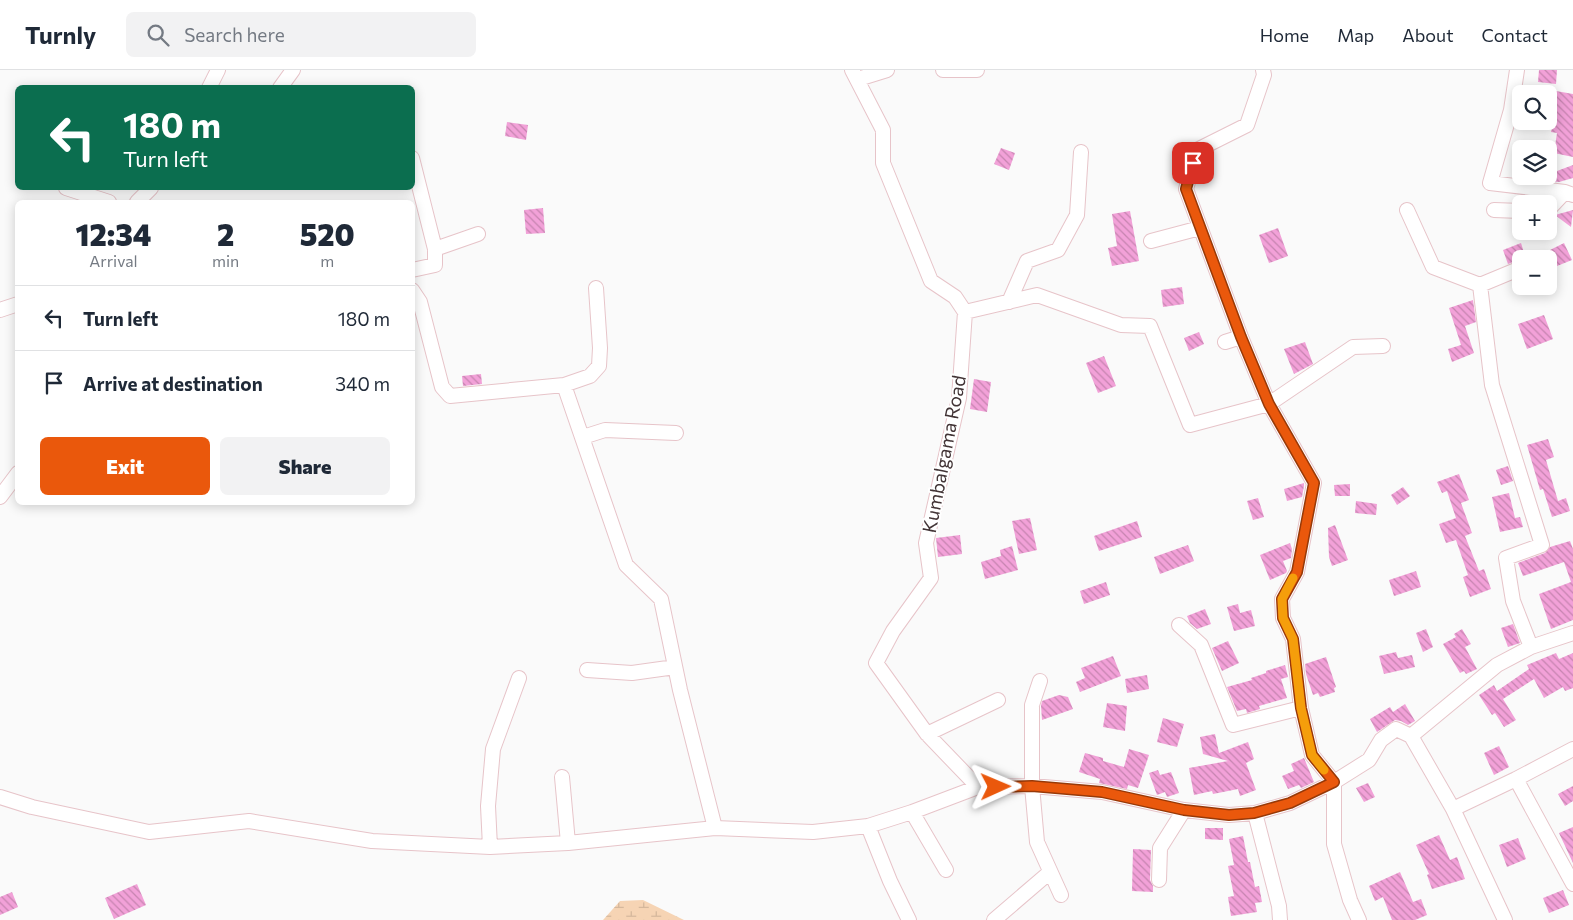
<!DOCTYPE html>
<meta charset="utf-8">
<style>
:root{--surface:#fff;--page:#f2f2f3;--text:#1f2937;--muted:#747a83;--line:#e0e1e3;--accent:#ea580c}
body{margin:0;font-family:Commissioner,sans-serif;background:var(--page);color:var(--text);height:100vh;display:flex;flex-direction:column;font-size:19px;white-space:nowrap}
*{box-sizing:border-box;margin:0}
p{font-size:16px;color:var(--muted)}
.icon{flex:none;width:28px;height:28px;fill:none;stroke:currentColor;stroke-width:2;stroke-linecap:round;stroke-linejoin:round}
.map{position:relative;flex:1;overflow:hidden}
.sheet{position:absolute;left:15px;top:130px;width:400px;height:305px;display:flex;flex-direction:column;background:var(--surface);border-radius:8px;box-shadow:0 2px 12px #0003}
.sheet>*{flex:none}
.top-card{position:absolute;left:15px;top:15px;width:400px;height:105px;border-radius:8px;box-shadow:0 2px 12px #0003;background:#0b6e4f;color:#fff;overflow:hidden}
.fabs{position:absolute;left:1512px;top:15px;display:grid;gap:10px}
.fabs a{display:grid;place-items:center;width:45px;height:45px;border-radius:8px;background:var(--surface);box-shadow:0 2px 12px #0003;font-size:25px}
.pin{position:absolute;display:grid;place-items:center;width:42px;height:42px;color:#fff;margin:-21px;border-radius:10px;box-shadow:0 2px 8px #0006}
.me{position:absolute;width:55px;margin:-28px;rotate:89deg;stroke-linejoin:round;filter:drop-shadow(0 0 4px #0008)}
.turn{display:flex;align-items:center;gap:18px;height:105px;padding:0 25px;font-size:22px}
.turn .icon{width:65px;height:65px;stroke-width:2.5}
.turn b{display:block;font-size:35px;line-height:42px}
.eta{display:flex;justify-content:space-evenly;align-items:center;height:85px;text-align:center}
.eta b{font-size:30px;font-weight:800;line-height:35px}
.action{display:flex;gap:10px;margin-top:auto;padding:10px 25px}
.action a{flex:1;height:58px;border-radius:8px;background:var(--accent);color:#fff;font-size:20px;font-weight:800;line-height:58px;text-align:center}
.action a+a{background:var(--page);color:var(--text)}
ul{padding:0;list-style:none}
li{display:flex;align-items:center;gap:15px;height:65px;padding:0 25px;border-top:1px solid var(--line)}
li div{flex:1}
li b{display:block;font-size:19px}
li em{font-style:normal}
header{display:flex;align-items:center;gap:30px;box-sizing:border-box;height:70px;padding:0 25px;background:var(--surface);border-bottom:1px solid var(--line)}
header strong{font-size:24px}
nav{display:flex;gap:28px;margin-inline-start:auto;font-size:18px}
.search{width:350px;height:45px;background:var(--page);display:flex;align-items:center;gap:12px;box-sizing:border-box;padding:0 18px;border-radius:8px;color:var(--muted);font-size:19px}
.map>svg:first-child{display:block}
.wetland{fill:url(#wetland-marsh)}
.building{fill:url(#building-back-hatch)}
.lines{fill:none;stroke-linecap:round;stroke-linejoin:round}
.street-casing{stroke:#e7c4c9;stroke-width:16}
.street{stroke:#fff;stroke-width:14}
.route-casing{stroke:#983908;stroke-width:12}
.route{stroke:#ea580c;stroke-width:9}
.slow{stroke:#f59e0b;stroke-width:9}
.labels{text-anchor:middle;stroke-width:4;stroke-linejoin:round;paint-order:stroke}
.street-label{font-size:19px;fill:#423436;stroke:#fff}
</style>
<header>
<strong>Turnly</strong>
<div class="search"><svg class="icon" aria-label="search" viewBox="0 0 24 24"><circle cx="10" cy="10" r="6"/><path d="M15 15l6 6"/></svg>Search here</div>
<nav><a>Home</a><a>Map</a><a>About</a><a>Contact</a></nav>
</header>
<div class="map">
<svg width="1573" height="850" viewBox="0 0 1573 850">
<defs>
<pattern id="wetland-marsh" width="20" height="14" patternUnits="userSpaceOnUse" patternTransform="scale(1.25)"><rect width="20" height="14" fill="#f6d4b4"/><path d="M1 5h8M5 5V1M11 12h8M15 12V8" fill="none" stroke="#d4b79b"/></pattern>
<pattern id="building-back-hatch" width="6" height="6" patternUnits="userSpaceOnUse" patternTransform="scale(1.25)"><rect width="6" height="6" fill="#f2a1d8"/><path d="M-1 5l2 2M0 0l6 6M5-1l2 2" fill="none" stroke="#c684b0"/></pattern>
</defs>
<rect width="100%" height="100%" fill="#fafafa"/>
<!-- wetland -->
<path class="wetland" d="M643,830L684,850H603L620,831Z"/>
<!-- building -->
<path class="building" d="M1539,0H1557L1556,14L1538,12Z
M1556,21L1573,24V87L1554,83L1557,63L1551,62L1555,40H1552Z
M507,52L528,55L526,70L505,66Z
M1001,78L1015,83L1009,100L994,94Z
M1573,95V108L1559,112L1545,111L1543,106H1549V104Z
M543,138L545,163L526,164L524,140Z
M1573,140L1571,157L1555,145Z
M1130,141L1139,191L1112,196L1108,178L1117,176L1112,144Z
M1278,158L1288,186L1269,193L1259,165Z
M1521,173L1526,189H1521L1508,194L1503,180Z
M1564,173L1572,190L1557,196L1550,180Z
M1182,217L1184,234L1163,237L1161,220Z
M1473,230L1476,252L1465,256L1474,283L1452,292L1448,279L1461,275L1449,238Z
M1544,245L1553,269L1527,279L1518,254Z
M1199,262L1204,274L1189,281L1184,268Z
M1305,272L1313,294L1294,304L1284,279Z
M1104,286L1116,316L1098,323L1086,293Z
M481,304L482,314L463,316L462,306Z
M974,309L991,312L987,342L970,339Z
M1548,369L1554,387L1546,390L1558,431L1566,428L1570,441L1552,447L1543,419L1540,420L1527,375Z
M1508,396L1513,411L1501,415L1496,400Z
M1459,404L1469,430L1461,433L1472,463L1465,466L1479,501L1484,499L1491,519L1470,527L1463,507L1468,505L1456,470L1446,473L1439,454L1456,448L1447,421L1442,423L1437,412Z
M1304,413V416L1302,427L1287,431L1284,419Z
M1350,414V426H1335L1334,415Z
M1403,417L1410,426L1397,435L1391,425Z
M1509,423L1515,448L1520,447L1523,457L1500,462L1492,427Z
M1258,428L1264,447L1253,450L1247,431Z
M1356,431L1377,434L1376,445L1355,443Z
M1030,448L1037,480L1019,484L1012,451Z
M1137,451L1142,467L1099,481L1094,466Z
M1335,455L1348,490L1332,496L1329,487L1328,458Z
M960,465L962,484L938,487L936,468Z
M1570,471L1573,479V550L1551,559L1539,524L1571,512L1564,492L1523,506L1518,493L1545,483L1550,477Z
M1290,473L1292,479L1291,488L1283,491L1287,501L1286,503L1270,510L1260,485Z
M1188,475L1194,491L1160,504L1154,487Z
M1012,476L1018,500L985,509L981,492L1001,486L1000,480Z
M1416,501L1421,517L1394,526L1389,510Z
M1106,512L1110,525L1084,534L1080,521Z
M1238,534L1240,543L1251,540L1255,556L1234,561L1227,537Z
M1205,539L1211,554L1197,559L1190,553L1187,546Z
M1513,554L1520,573L1508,577L1501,558Z
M1426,559L1433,577L1423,582L1416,563Z
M1462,559L1471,574L1465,577L1477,599L1466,604L1464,601L1460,603L1443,574L1456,567L1454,564Z
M1228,571L1239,593L1222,601L1212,578Z
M1396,582L1398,588L1412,585L1415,597L1384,604L1379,586Z
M1556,583L1559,589L1573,583V618L1565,621L1563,617L1544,628L1534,609L1503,629L1516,650L1504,657L1495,643L1492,645L1479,625L1494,615L1497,621L1529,599L1527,595Z
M1113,586L1121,606L1080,622L1076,612L1085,608L1081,598Z
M1326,587L1336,617L1334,618L1335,622L1320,627L1318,623L1313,625L1306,604L1305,594Z
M1285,595L1288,607L1281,609L1287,628L1259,636L1260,639L1247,643L1246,639L1237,641L1227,617L1252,610L1251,608L1266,603V601Z
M1147,605L1149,619L1127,623L1125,609Z
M1059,625L1068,627L1073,639L1042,650L1041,636L1042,631Z
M1107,633L1127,636L1125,661L1103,657Z
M1405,634L1415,651L1408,655L1401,651L1395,650L1377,662L1370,649L1390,637L1393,642Z
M1163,648L1184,654L1177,677L1157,672Z
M1215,664L1219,683L1248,672L1254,689L1246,693L1256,720L1240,726L1238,719L1213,724L1212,721L1194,725L1189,698L1228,691L1203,684L1200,667Z
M1499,676L1509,697L1494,705L1484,683Z
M1129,679L1149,685L1138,718L1128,715L1127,719L1099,713L1100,709L1079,702L1085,683L1103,688V691L1124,697Z
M1304,688L1314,712L1301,718L1299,715L1288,719L1282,706L1294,701L1291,694Z
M1158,700L1160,705L1171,702L1179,723L1167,727L1165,722L1157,725L1149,703Z
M1368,713L1375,727L1364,732L1356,718Z
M1573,716V731L1565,736L1558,724Z
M1573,757V793L1559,763Z
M1205,758H1223V770L1205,769Z
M1439,765L1450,790L1457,787L1465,809L1432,819L1427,805L1429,804L1416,775Z
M1243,766L1248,792H1250L1255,817L1259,816L1262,832L1255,833L1257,842L1231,846L1228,827L1234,826L1228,796L1234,795L1229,769Z
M1518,768L1526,789L1507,797L1499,775Z
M1133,779L1151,780L1150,810L1153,816V822L1132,821Z
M1400,802L1413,832L1421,829L1427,845L1415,850H1392L1383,827L1375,831L1369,816Z
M137,814L146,835L114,849L105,828Z
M1563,820L1569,835L1549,843L1543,828Z
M12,822L18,837L0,845V827Z"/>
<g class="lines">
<defs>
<path id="street" d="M852,0L883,60V93L931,211L955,227L965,242L959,328L926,473L931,508L893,561L876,593L927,664L978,717
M943,0H977
M1517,0L1511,40L1490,113L1565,122L1573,125
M858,9L887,0
M209,18L218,0
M280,18L293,0
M412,88L435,179
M66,118L109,132
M137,132L151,118
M1549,139L1565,122
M1407,140L1433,197L1480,215L1492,315L1542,475L1506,488L1513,531L1531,577
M1494,140L1521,141
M1151,171L1200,158
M412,200L435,195V179L478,164
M1480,215L1521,198
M412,220L420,232L442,317L450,326L564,315L626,495L661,529L680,620L715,758
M1009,232L1027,191L1058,180L1077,145L1081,82
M0,240L18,234
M965,242L1037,225L1121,255L1150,256L1190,355L1269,334L1241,267L1225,272
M1241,267L1186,119L1197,80L1247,55L1264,5L1263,0
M564,315L590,306L599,296L600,278L596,218
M583,367L605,360L676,363
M0,427L18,403
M1179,555L1201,575L1233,655L1301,638
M587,600L632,603L675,597
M1040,611L1032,635V716L1037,772L1061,825
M927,664L998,630
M1411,666L1453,739L1505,850
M562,707L568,773
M1516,709L1573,814
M0,727L32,737L149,762L249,751L372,771L490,777L568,773L715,758L813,762L868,756L912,742L978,717L1032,716L1102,722L1184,740L1229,745L1255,743L1290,733L1334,712L1369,690L1381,670L1396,659L1411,666L1497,595L1531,577L1573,563
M1453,739L1516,709L1573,679
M912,742L946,800
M1255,743L1279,836L1280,850
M868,756L890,811L909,850
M490,777L488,736L493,679L519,608
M1159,810L1160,778L1184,740
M994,850L1050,802
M1359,850L1350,830L1334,774V712L1312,685L1301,638L1293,569L1283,548L1282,529L1297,502L1314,413L1269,334L1353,277L1383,276"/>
</defs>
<!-- street casing -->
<use href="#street" class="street-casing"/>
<!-- street -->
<use href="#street" class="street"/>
</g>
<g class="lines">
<defs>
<path id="route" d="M996,717L1032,716L1102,722L1184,740L1229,745L1254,743L1290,733L1334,712L1312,685L1301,638L1293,569L1283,548L1282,529L1297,502L1314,413L1269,334L1241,267L1186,119L1193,93"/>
</defs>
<!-- route casing -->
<use href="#route" class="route-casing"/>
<!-- route -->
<use href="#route" class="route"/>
<!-- slow -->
<path class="slow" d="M1293,508L1282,529L1283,548L1293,569L1301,638L1312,685L1324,700"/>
</g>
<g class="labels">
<!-- street labels -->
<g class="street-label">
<text transform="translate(944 384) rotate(-79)" y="7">Kumbalgama Road</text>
</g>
</g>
</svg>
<div class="fabs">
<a><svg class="icon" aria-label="search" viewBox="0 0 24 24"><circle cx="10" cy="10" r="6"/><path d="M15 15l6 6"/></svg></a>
<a><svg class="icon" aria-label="layers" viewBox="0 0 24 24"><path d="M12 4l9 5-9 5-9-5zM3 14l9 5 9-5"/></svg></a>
<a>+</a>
<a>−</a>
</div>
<div class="pin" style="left:1193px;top:93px;background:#d93025"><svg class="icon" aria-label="arrive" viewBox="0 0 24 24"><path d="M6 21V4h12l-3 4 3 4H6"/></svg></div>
<svg class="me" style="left:996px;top:717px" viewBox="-20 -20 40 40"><path d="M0-17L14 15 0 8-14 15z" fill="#ea580c" stroke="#fff" stroke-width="4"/></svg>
<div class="top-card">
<div class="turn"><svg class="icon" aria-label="left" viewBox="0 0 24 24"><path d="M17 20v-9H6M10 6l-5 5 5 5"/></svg><div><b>180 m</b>Turn left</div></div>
</div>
<section class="sheet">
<div class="eta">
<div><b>12:34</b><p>Arrival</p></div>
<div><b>2</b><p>min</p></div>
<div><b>520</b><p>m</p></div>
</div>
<ul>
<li><svg class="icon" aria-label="left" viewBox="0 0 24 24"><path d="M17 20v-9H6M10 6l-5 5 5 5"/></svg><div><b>Turn left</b></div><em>180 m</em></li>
<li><svg class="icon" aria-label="arrive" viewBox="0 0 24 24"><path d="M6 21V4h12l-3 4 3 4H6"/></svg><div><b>Arrive at destination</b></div><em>340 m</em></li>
</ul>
<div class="action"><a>Exit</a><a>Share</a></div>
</section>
</div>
